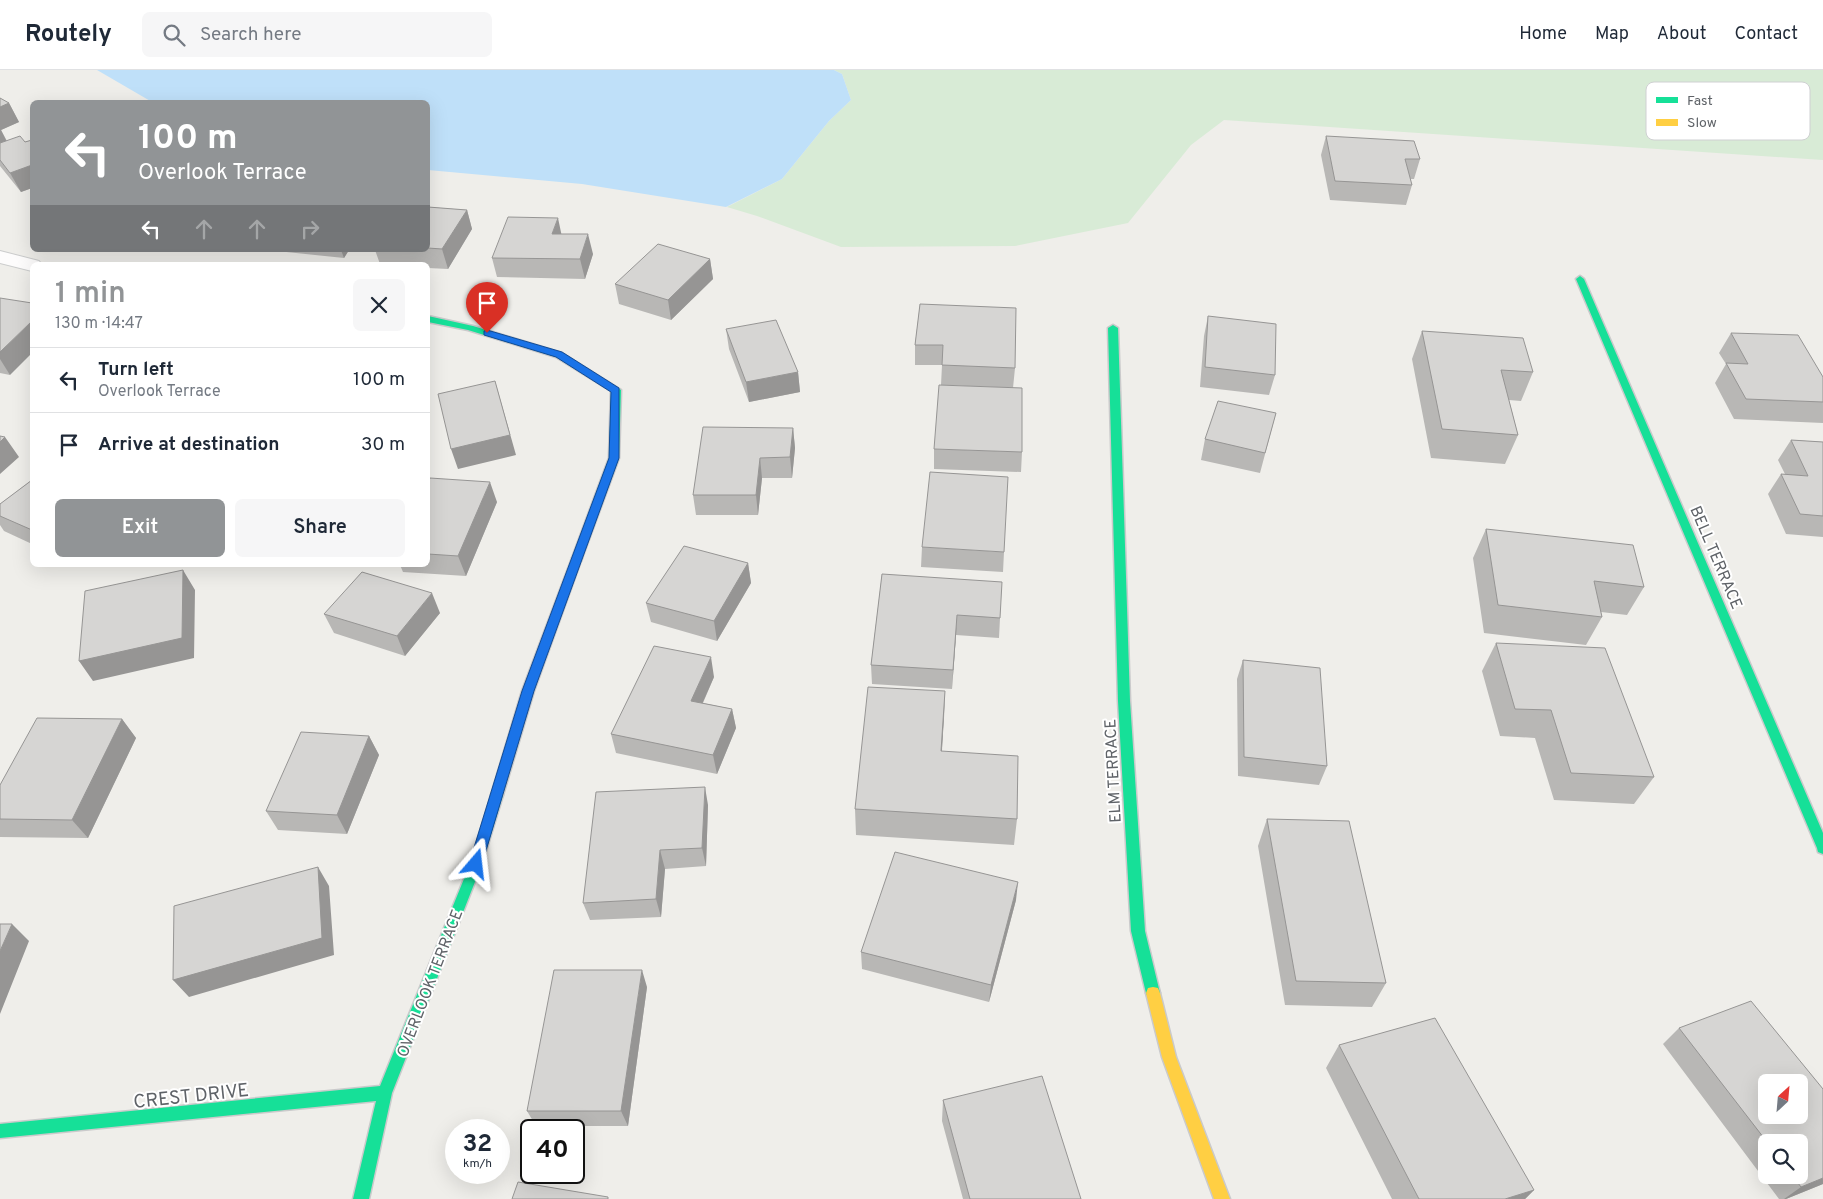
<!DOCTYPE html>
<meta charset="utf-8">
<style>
:root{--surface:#fff;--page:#f6f6f7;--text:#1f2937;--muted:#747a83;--line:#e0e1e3;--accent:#919496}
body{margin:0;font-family:Overpass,sans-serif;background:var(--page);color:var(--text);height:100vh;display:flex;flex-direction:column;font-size:19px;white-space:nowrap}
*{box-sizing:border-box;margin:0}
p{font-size:16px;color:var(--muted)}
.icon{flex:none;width:28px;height:28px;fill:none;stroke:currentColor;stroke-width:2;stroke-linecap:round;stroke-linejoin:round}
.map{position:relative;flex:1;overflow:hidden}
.side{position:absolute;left:30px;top:192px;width:400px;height:305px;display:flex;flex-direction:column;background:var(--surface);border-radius:8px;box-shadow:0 5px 20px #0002}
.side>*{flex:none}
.guide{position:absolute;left:30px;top:30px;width:400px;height:152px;border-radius:8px;box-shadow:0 5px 20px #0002;background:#919496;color:#fff;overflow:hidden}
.needle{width:32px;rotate:26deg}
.controls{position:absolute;left:1758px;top:1004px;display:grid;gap:10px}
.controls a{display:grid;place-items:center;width:50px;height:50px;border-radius:8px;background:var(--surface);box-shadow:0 5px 20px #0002;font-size:25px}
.speed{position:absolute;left:445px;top:1049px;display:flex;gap:10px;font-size:25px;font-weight:700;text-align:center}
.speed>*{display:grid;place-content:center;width:65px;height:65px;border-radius:50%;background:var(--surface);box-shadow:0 5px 20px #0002;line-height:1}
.speed small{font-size:12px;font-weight:400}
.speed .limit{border:2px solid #111;border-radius:8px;background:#fff;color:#111}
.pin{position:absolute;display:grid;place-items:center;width:42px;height:42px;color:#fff;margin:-51px -21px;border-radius:50% 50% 50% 0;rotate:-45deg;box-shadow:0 0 5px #0007}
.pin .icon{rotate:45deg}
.me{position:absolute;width:55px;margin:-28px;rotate:17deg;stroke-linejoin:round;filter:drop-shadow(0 0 4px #0008)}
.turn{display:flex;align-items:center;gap:18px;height:105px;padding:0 25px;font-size:22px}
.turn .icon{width:65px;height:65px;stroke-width:2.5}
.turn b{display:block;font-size:35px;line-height:42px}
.lanes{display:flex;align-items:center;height:48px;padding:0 25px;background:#0003;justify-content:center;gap:25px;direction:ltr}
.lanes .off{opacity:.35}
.round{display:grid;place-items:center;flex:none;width:52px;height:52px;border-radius:8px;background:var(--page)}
.overview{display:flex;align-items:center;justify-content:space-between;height:85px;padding:0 25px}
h1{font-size:30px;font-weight:600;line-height:38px;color:var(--accent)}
.cta{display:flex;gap:10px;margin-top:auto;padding:10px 25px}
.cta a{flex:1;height:58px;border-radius:8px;background:var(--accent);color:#fff;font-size:20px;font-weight:600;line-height:58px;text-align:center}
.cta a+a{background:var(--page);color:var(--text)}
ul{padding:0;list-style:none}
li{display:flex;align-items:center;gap:15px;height:65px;padding:0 25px;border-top:1px solid var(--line)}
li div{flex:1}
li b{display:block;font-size:19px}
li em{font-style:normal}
header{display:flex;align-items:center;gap:30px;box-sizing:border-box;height:70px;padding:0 25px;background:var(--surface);border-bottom:1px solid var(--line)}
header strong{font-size:24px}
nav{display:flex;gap:28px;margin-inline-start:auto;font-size:18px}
.search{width:350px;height:45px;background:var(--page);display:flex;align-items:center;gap:12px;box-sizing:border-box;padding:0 18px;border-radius:8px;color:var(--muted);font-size:19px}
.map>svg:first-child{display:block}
.green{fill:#d8ebd6}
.water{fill:#bfe0f9}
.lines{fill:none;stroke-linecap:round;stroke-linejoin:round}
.street-casing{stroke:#cbcccc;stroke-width:2}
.fast-casing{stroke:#cacacb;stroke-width:3}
.slow-casing{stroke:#cacacb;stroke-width:3}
.street{fill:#fdfcfc;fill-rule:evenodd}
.fast{fill:#16e098;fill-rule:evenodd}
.slow{fill:#ffcf43;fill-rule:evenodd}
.wall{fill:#b8b7b5;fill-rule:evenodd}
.shaded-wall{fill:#969594}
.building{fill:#d6d5d3;stroke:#969594;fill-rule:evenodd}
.route{fill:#1a73e8;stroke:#114b97}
.labels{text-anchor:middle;stroke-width:4;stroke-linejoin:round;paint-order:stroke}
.street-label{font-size:16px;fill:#5f6368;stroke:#fff}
.near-street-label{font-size:19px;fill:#5f6368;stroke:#fff}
.key{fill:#fff;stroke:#cfd0d2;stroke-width:1}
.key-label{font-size:14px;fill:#5f6368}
</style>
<header>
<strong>Routely</strong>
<div class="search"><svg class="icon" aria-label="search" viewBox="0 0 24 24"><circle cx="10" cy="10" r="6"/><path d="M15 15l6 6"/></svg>Search here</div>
<nav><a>Home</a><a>Map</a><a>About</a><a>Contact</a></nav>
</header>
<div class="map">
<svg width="1823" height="1129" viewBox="0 0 1823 1129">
<rect width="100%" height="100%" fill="#efeeea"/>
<!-- green -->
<path class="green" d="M834,0H1823V90L1224,50L1191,75L1128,153L1015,176L841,177L757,146L727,137L782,109L829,51L851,30L842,4Z"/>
<!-- water -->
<path class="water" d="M97,0H834L842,4L851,30L829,51L782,109L726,137L582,114L428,100V32H152Z"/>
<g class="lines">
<defs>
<path id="street" d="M0,181L39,191L42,195H32V201L0,193Z"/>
<path id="fast" d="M1580,206L1584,209L1823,763V784L1818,782L1817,778L1576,209Z
M428,246L473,256L562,283L621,320L619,388L581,491L577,492L572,488L609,388L611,321L556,287L468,260L428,252Z
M1113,255L1118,258L1130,631L1145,861L1160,923L1158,928L1153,929L1148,928L1146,923L1131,861L1118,631L1108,258Z
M497,720L501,721L503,725L482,794L392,1023L369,1129H353L376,1031L0,1068V1054L380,1016L470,794L491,725L493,721Z"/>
<path id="slow" d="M577,484L582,488L534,621L503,725L501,729L497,730L493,729L491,725L522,621L572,488Z
M1153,917L1158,918L1160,923L1176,987L1230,1129H1214L1162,987L1146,923L1148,918Z"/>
</defs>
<!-- street casing -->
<use href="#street" class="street-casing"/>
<!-- fast casing -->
<use href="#fast" class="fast-casing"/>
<!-- slow casing -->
<use href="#slow" class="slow-casing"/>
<!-- street -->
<use href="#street" class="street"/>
<!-- fast -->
<use href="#fast" class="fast"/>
<!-- slow -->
<use href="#slow" class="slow"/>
</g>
<!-- wall -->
<path class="wall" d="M0,28L9,33L19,52L1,60L7,71L25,72L32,70V118L21,122L0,96Z
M1326,66L1420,89L1414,109H1410L1412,115L1406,135L1330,130L1321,85Z
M428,137L467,140L472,159L448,199L428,198V195H392L380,194L375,180H428Z
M562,164L593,184L585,209L497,207L492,188Z
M267,180H349L344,188Z
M710,189L713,209L671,250L619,234L615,214Z
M0,228L10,305L0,303Z
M920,234L1015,298L1013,318L941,315L942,295H915V275Z
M1208,246L1275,305L1269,325L1200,317L1204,266Z
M726,259L798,302L800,322L749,332L729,279Z
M1422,261L1533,302L1521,331L1509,330L1518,365L1505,394L1431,388L1412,289Z
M1731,263L1823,307V353L1734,349L1715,313L1726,294L1719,283Z
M1276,343L1260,403L1201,390L1205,369Z
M793,358L795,378L792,408H762L758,445H696L693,425Z
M1791,370L1823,372V467L1786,464L1768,424L1781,404H1785L1778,390Z
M934,379L1022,382L1021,402L934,399Z
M32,410V474L4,461L0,455V434Z
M428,414L497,432L466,506L403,502L400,495H428Z
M1486,459L1644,517L1627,545L1601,542L1602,547L1586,575L1484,563L1473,488Z
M922,477L1004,482L1003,502L921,497Z
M748,493L751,513L717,571L651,552L646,533Z
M882,504L1000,548L999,568L956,565L952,619L872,614L871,595Z
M440,543L405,586L334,563L324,544Z
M1496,573L1654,707L1634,734L1554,730L1535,668L1500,666L1482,601Z
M1243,590L1327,696L1319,715L1238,706L1237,609Z
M714,607L703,633L732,639L736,658L717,704L616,683L611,664Z
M945,621L942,681L1017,749L1014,775L856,765L855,739Z
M122,649L136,668L88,768L0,767V715Z
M369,666L379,685L347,764L278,760L266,741Z
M708,735L706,796L665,799L661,847L590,850L583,833Z
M1267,749L1386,913L1372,937L1285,935L1258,776Z
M1016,830L989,932L862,899L861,882Z
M647,917L628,1056H536L527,1041Z
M1679,958L1823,1019V1114L1786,1129H1779L1663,974ZM1766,1072H1799V1105H1766Z
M1339,975L1534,1120L1525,1129H1392L1326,998Z
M943,1030L1081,1129H963L942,1051Z"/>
<!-- shaded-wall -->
<path class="shaded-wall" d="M9,33L19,52L1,60L7,72L0,75V37Z
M32,95V118L21,122L10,103Z
M467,140L472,159L448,199L442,179Z
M558,148L562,167L552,164Z
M588,164L593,184L585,209L580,189Z
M341,180H349L344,188Z
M710,189L713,209L671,250L668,230Z
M32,251V283L10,305L0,289V282Z
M798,302L800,322L749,332L746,312Z
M495,311L516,385L458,399L451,379Z
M793,358L795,378L792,408L790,387Z
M5,367L19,387L0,404V372Z
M760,388L762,408L758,445L756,425Z
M490,412L497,432L466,506L458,486Z
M748,493L751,513L717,571L714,551Z
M183,500L195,520L194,588L93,611L79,591Z
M432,523L440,543L405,586L397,566Z
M957,545L956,565L952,619L953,600Z
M711,587L714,607L695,650L691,631Z
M945,621L944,648L940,708L941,681Z
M732,639L736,658L717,704L713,685Z
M122,649L136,668L88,768L72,750Z
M369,666L379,685L347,764L337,745Z
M705,717L708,735L706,796L702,778Z
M660,780L665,799L661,847L656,829Z
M318,797L329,816L334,885L189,927L173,910Z
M1018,812L1016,830L989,932L991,915Z
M12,854L29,871L0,944V881Z
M642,900L647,917L628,1056L621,1041Z
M1823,1108V1114L1786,1129H1784L1801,1117Z
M1534,1120L1525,1129H1505Z"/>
<!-- building -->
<path class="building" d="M0,28L9,33L0,37Z
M20,66L25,72L32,70V95L10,103L0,90V73Z
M1326,66L1414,71L1420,89H1405L1412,115L1335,111Z
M428,137L467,140L442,179L428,178Z
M508,147L558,148L552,164H588L580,189L492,188Z
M658,174L710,189L668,230L615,214Z
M0,228L32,233V251L0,282Z
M920,234L1016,238L1015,298L942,295L943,275H915Z
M1208,246L1276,254L1275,305L1205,297Z
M776,250L798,302L746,312L726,259Z
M1422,261L1523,268L1533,302L1501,300L1518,365L1442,359Z
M1731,263L1798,265L1823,307V332L1746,329L1726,293L1748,294Z
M495,311L510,365L451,379L438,324Z
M939,315L1022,318V382L934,379Z
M1218,331L1276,343L1265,383L1205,369Z
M703,357L793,358L790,387L760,388L756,425H693Z
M0,366L5,367L0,372Z
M1791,370L1823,372V446L1800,444L1781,404L1808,406Z
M930,402L1008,407L1004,482L922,477Z
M430,408L490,412L458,486L428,484V414Z
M32,410V460L0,446V434Z
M1486,459L1633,475L1644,517L1594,511L1602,547L1498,535Z
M684,476L748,493L714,551L646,533Z
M183,500L182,568L79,591L85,521Z
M362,502L432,523L397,566L324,544Z
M882,504L1002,512L1000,548L957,545L953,600L871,595Z
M1496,573L1605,578L1654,707L1571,703L1551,640L1515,639Z
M654,576L711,587L691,631L732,639L713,685L611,664Z
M1243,590L1320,598L1327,696L1244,687Z
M868,617L945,621L941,681L1018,686L1017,749L855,739Z
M37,648L122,649L72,750L0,749V715Z
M301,662L369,666L337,745L266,741Z
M705,717L702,778L660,780L656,829L583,833L596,722Z
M1267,749L1349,751L1386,913L1296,911Z
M895,782L1018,812L991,915L861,882Z
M318,797L322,868L173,910L174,836Z
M0,854H12L0,881Z
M554,900H642L621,1041H527Z
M1751,931L1823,1019V1108L1801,1117L1792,1105H1799V1072H1767L1679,958ZM1766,1012H1799V1045H1766Z
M1435,948L1534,1120L1505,1129H1419L1339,975Z
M1042,1006L1081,1129H970L943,1030Z
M518,1112L608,1127V1129H512Z"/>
<!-- route -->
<path class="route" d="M487,260L562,282L619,318V388L534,621L482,794L480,798L476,799L471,798L469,794L522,621L609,388L611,322L556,287L484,265V261Z"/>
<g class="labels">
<!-- street labels -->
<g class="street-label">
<text transform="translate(1717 487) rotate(67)" y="6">BELL TERRACE</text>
<text transform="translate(1112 701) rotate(-93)" y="6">ELM TERRACE</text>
<text transform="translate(429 913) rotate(-69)" y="6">OVERLOOK TERRACE</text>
</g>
<!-- near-street labels -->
<g class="near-street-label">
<text transform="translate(191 1025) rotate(-6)" y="7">CREST DRIVE</text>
</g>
</g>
<!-- legend -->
<rect x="1646" y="12" width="164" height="58" rx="8" class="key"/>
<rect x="1656" y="27" width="22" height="6" fill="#16e098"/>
<rect x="1656" y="49" width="22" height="7" fill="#ffcf43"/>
<g class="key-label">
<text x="1687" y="35">Fast</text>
<text x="1687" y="57">Slow</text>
</g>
</svg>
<div class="controls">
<a><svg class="needle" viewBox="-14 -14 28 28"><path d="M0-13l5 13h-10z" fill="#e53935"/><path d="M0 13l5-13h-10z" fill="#747a83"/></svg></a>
<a><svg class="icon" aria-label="search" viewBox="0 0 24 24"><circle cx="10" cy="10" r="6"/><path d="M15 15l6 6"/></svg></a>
</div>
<div class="speed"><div>32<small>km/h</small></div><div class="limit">40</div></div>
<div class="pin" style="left:487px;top:263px;background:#d93025"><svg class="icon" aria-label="arrive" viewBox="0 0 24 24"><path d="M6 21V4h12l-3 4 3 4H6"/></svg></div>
<svg class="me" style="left:476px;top:794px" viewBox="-20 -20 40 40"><path d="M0-17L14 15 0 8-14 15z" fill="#1a73e8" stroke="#fff" stroke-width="4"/></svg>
<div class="guide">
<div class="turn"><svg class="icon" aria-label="left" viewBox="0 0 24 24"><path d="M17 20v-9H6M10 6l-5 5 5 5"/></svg><div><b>100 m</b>Overlook Terrace</div></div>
<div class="lanes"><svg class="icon" aria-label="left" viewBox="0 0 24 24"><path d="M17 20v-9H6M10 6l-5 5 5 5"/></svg><svg class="icon off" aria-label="ahead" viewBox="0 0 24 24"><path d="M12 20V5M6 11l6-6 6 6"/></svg><svg class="icon off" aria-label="ahead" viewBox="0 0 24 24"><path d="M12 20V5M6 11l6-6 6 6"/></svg><svg class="icon off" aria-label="right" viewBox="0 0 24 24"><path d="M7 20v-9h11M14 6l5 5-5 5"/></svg></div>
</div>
<section class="side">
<div class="overview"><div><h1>1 min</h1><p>130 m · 14:47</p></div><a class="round"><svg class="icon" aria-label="close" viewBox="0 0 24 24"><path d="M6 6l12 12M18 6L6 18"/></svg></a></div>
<ul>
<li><svg class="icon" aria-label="left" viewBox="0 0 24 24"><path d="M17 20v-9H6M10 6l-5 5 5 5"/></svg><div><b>Turn left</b><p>Overlook Terrace</p></div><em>100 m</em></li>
<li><svg class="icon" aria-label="arrive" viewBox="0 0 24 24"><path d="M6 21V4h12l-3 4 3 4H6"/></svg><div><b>Arrive at destination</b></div><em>30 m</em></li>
</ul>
<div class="cta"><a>Exit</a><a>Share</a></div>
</section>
</div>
